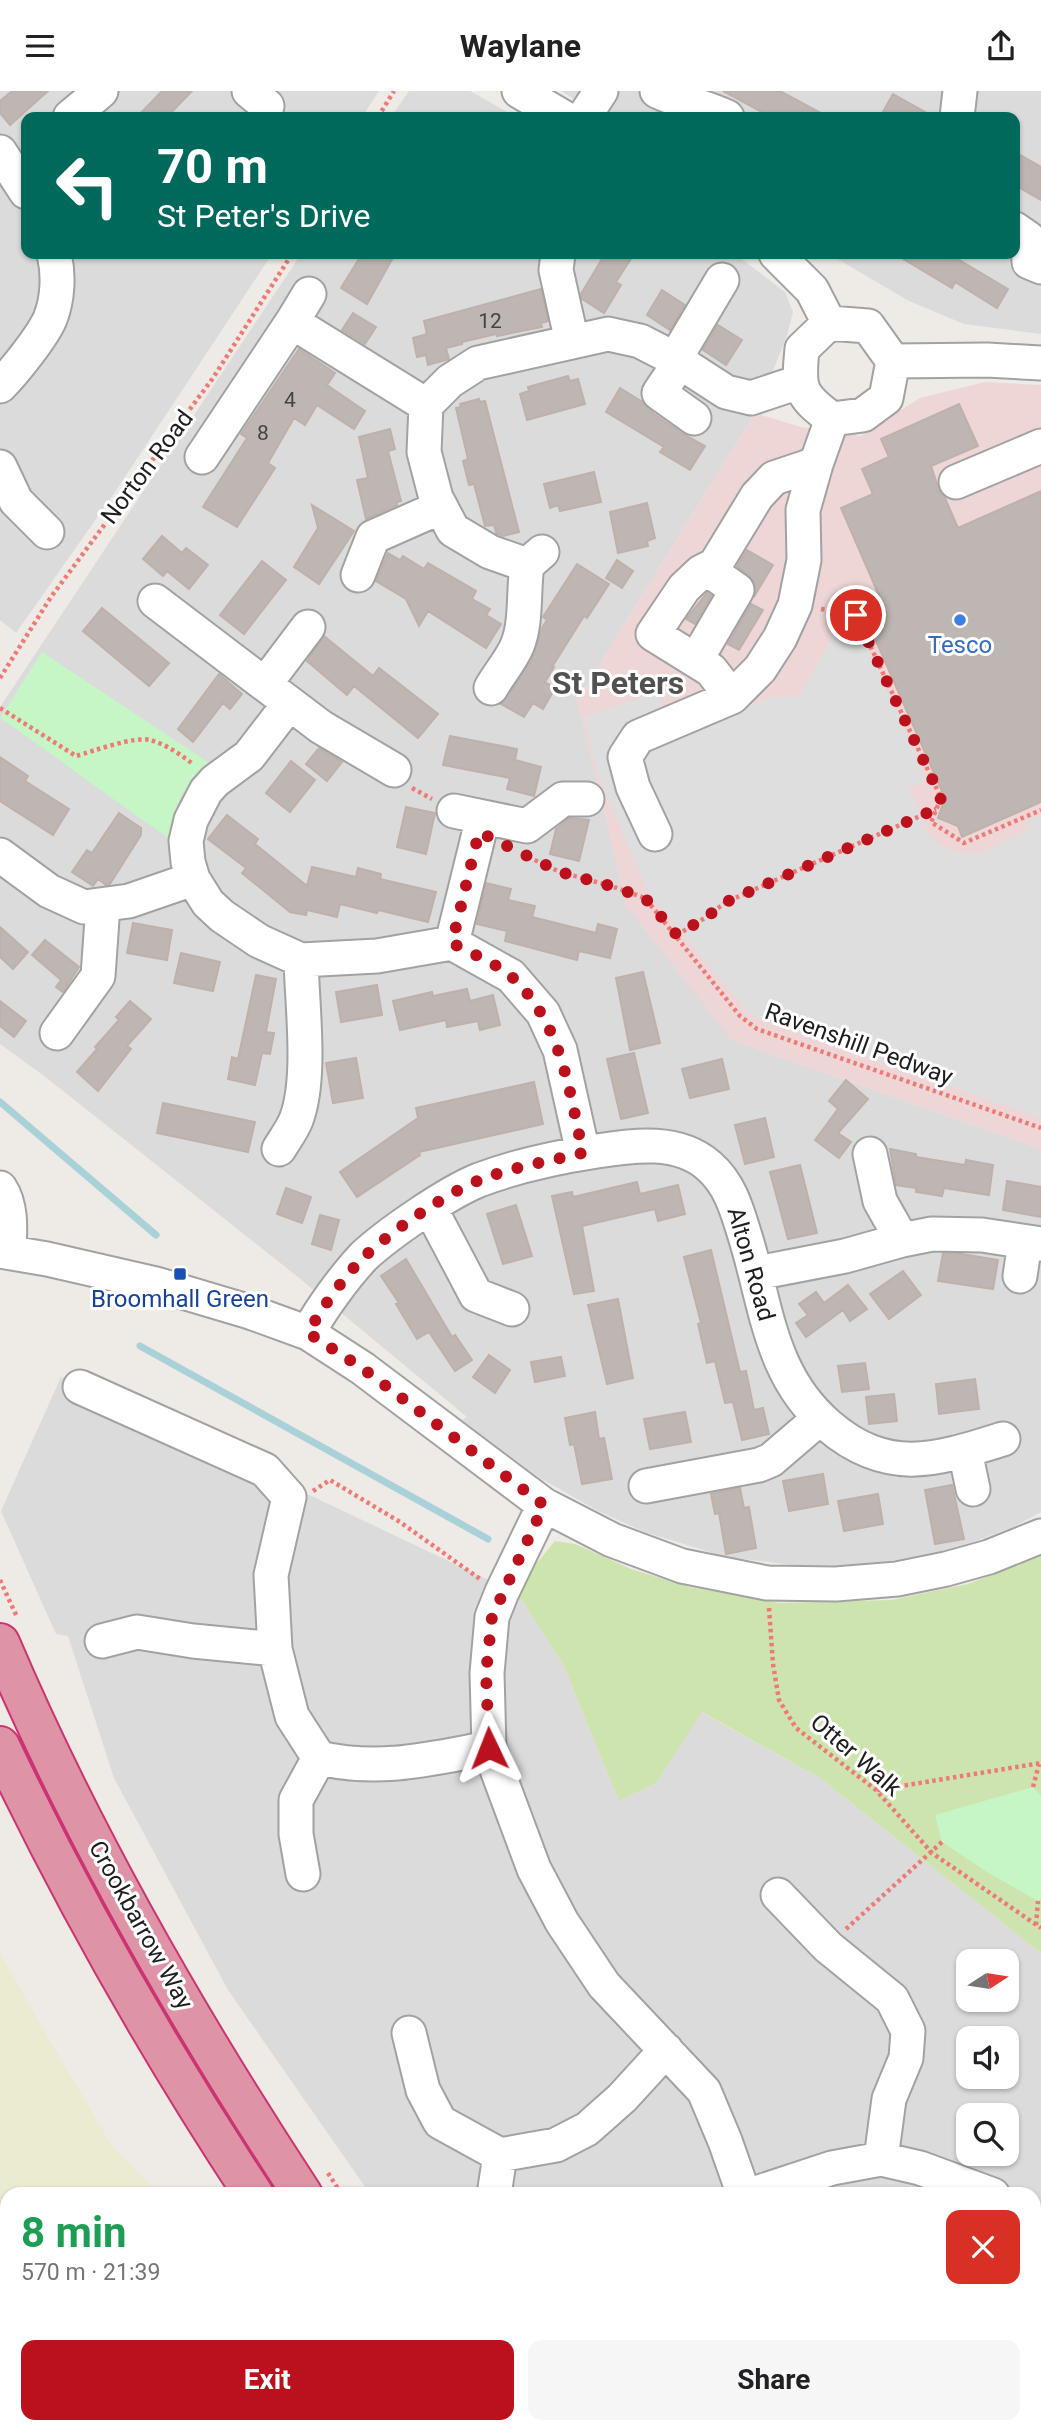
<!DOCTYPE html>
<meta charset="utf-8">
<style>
:root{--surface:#fff;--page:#f6f6f6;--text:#202124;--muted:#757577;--accent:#bb111d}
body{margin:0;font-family:Roboto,sans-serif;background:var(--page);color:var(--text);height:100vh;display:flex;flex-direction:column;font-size:26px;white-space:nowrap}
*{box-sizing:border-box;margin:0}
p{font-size:23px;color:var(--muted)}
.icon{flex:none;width:38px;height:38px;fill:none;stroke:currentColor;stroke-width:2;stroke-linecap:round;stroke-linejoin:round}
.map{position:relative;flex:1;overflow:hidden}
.details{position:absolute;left:0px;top:2096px;width:1041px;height:247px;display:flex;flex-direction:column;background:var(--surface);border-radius:21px 21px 0 0;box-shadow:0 2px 5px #0004}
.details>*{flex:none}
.banner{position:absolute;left:21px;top:21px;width:999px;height:147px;border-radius:14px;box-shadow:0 2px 5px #0004;background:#00695c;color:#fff;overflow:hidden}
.needle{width:46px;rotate:78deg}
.controls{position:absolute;left:956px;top:1858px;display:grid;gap:14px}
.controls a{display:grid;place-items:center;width:63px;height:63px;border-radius:14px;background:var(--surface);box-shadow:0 2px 5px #0004;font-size:35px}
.pin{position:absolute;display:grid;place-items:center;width:60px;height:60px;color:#fff;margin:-30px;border:4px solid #fff;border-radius:50%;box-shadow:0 2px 7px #0007}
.me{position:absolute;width:77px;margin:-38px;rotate:358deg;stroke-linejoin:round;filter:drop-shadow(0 0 5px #0008)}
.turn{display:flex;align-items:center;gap:24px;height:147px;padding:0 21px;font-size:32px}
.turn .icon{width:91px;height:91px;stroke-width:2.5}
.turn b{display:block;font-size:49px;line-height:60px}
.round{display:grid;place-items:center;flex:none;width:74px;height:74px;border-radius:14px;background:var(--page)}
.overview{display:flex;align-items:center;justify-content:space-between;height:119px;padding:0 21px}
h1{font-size:42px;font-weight:700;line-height:52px;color:#1e9e55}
.action{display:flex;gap:14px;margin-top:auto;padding:14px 21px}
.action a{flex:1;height:80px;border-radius:14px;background:var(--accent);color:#fff;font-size:28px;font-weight:700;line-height:80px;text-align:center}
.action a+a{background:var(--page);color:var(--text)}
header{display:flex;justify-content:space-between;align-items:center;height:91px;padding:0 21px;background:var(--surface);font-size:32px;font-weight:700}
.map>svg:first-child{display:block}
.residential{fill:#dcdbdb;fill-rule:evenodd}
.commercial{fill:#eed6d6}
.farmland{fill:#ebebd2}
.grass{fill:#cde4af}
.park{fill:#c6f5c6}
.parking{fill:#dedede}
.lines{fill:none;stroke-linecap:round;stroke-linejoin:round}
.stream{stroke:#a9d1d8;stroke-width:7}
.building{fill:#beb6b2;stroke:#bfb1a9;stroke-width:2}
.minor-casing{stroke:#a2a2a2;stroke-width:37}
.highway-casing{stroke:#cb3372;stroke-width:42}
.path{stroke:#ee7a76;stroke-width:4.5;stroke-dasharray:3.5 3.5;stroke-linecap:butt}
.minor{stroke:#fff;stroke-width:33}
.highway{stroke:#df93a7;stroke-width:38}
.route{stroke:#bb111d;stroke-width:12;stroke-dasharray:0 21.6}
.shop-dot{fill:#3f7fe0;stroke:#fff;stroke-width:2.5}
.transit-dot{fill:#1a4fb4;stroke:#fff;stroke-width:2.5}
.labels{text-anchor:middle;stroke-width:6;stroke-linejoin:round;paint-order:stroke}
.number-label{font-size:21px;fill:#464443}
.street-label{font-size:24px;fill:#1e1e1e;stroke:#fff}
.shop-label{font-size:24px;fill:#366cbe;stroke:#fff}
.transit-label{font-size:24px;fill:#164399;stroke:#fff}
.district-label{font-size:32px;font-weight:bold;fill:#515151;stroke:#fff}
</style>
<header><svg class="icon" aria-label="menu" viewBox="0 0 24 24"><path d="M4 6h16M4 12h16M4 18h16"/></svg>Waylane<svg class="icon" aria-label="share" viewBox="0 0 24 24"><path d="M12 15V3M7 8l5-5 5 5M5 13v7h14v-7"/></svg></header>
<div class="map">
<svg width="1041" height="2343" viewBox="0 0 1041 2343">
<rect width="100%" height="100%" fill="#eeeae5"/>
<!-- residential -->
<path class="residential" d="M0,0H379L362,26H26V163H272L115,401L16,542L0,529Z
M409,0H470L516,26H391Z
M561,0H1041V243L964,233L909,210L829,163H1015V26H604Z
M301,163H735L785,201L793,221L786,248L755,322L577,610L732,949L1041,1058V1421L1015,1435L976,1450L941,1460L896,1469L843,1475L794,1474L726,1466L645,1441L598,1420L540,1387L462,1329L467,1326L298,1186L43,984L0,953V616Z
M61,1286L518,1503L563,1573L619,1710L656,1692L701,1621L820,1687L1041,1862V2343H536L532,2336H1034V2104L370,2103L228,1899L114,1687L68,1545L56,1543L1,1420ZM968,1871H1006V1909H968ZM968,1948H1006V1986H968ZM968,2025H1006V2063H968Z"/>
<!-- commercial -->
<path class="commercial" d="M985,291L1041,294V1058L732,949L626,815L577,610L755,322L801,336L860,345L920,307Z"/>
<!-- farmland -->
<path class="farmland" d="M0,1861L36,1926L114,2058L159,2103L7,2104V2336H343L346,2343H0Z"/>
<!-- grass -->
<path class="grass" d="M555,1450L575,1453L631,1478L689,1496L780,1512L891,1509L968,1493L1041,1465V1862L820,1687L702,1621L656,1692L619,1710L563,1573L518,1503L528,1483Z"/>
<!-- park -->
<path class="park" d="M42,561L208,671C182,696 175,712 169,747C111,708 57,666 0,627Z
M1033,1696L1041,1705V1807L1038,1810L987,1781L942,1751L935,1724Z"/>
<!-- parking -->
<path class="parking" d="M856,531L927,689L910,696L926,739L938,752L959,762H980L1026,740L1028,728L1041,723V1027L751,925L648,801L598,683L583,626L658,601L672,650L768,607L798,606L837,539Z"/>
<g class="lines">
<!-- stream -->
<path class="stream" d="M0,1011L156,1144
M140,1255L488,1448"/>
</g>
<!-- building -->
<path class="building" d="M12,0H48L10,34L0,22V10Z
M162,0H192L167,26H137Z
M723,0H780L828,26H771Z
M893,3L934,26H880Z
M1015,61L1041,76V109L1015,94Z
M362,163H395L367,213L341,197Z
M605,163H634L616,191L621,194L604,222L582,208L581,203Z
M895,163H949L1008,198L997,217L955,191L952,197Z
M541,198L548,230L541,232L542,236L497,245L496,243L462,251V253L446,257L449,268L428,274L426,264L417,266L413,247L427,243L424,230Z
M662,199L685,214L670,239L647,224Z
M353,222L376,236L365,253L342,239Z
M718,234L742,249L726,274L703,259Z
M299,258L335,282L327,294L365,320L354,338L317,314L305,334L294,327L268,372L275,377L237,436L203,416L247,347L241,343Z
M568,285L570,290L578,288L585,313L527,329L520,303L529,300L528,296Z
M620,297L641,310L653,322L683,343L705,355L690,379L660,361L664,356L606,321Z
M479,308L480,311L485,310L519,441L503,445L496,442L494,434L485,435L474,393L469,394L463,370L468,368L456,317L461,316L460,313Z
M959,313L978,355L931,375L939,399L945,407L958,437L1041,400V711L962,746L958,735L938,727L945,707L869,534L888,525L841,417L873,403L862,378L889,366L881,348Z
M390,338L395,358L388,360L401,410L397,411V414L366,428L357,389L368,387L359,346Z
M594,381L601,411L560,420L558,414L550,417L544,393Z
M647,412L655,447L647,450L648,455L618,462L610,421Z
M312,414L354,440L319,493L294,476L318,437Z
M162,445L182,462L186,457L208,474L189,498L167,480L163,485L143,468Z
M747,459L773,474L755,504L754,490L737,475Z
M388,462L400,469L403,465L424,478L428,472L476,500L472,508L490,518L486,524L501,533L486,557L428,520L419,535L406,508L376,490Z
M617,469L633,480L622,497L606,487Z
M262,470L286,489L244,543L220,524Z
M577,473L609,493L587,527L584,525L552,576H554L545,591L555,597L543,618L533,612L524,626L501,613L531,570L542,537L547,529L543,526Z
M707,502L711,505L695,533L686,528Z
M751,513L763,519L739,559L728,553Z
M102,517L169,572L149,595L83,540Z
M324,545L373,585L379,577L438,623L418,647L354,595L347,604L307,570Z
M219,583L242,603L230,618L223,612L193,651L178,638Z
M450,645L517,658L515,669L541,676L534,705L507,698L510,687L443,674Z
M319,657L342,671L327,690L306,673Z
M0,666L28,685L25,690L69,718L53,744L0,710Z
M291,670L315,689L290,721L266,702Z
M406,716L435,722L426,763L397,756Z
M119,722L141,737V744L110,793L106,794L98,788L93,795L72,781L87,759L92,762Z
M227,724L258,748L255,753L307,795L312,776L356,786L358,777L381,783L380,788L436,801L428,831L378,819L377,822L340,813L337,826L307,819L306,824L290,821L242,782L246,777L208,748Z
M569,727L589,729L579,770L550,763L556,738Z
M486,792L511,798L508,809L535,815L532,826L596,842L598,833L617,838L610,867L579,860L577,869L505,850L507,840L477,833Z
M133,832L172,839L167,869L127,862Z
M0,836L28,861L13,878L0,866Z
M45,849L79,876L63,901L56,896L61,889L32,864Z
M181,862L220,871L213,900L174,892Z
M643,881L660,952L630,959L616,887Z
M256,884L276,888L266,941L274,942L270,963L262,962L255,994L228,988L232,966L238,968Z
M377,894L382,924L341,931L336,901Z
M467,898L470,910L493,904L500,934L480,939L478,930L447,936L446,929L400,939L393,910L432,901L433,905Z
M0,910L26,930L14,946L0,935Z
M130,910L151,928L127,955L131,958L98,1000L77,981L97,958L95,956L119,929L116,926Z
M634,962L648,1022L621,1028L607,968Z
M356,967L363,1007L333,1012L326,972Z
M722,968L729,998L690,1007L682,978Z
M846,989L868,1008L838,1042L851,1051L839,1067L815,1049L838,1018L829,1010Z
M534,991L543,1033L419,1061L420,1064L357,1106L340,1081L418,1027L416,1017Z
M163,1012L255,1031L248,1061L157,1042Z
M765,1027L774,1066L745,1073L735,1034Z
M890,1058L916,1063V1066L965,1074L966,1069L993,1074L989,1104L944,1097L942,1105L916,1101V1097L896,1094Z
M800,1074L817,1142L788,1148L770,1081Z
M1007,1090L1041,1096V1126L1003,1119Z
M637,1091L640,1103L678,1094L685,1123L658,1130L655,1118L582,1135L594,1200L574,1203L552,1105L572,1101L573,1106Z
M286,1097L311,1106L302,1132L277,1123Z
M516,1114L532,1165L503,1173L487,1123Z
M320,1124L339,1129L331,1159L312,1153Z
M711,1159L740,1281L746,1280L754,1319L763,1317L769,1343L742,1349L733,1311L725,1312L715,1270L707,1272L698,1233L701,1232L684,1166Z
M943,1162L962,1163L998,1169L993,1198L938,1190Z
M406,1168L452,1246L455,1244L472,1269L455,1280L429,1241L417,1248L396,1213L399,1212L381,1185Z
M903,1180L921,1204L889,1228L870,1203Z
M848,1194L867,1218L850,1230L843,1219L806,1246L796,1232L808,1224L799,1213L816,1201L824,1212Z
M618,1208L633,1287L607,1293L588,1214Z
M489,1264L510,1279L495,1302L473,1286Z
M561,1266L565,1285L535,1291L531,1271Z
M865,1272L869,1298L842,1301L838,1275Z
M975,1288L979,1318L939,1323L936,1293Z
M894,1303L897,1330L869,1333L866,1306Z
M595,1321L599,1348L604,1347L612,1388L582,1393L574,1353L570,1354L565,1327Z
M685,1321L691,1351L650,1358L644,1328Z
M823,1383L828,1413L789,1420L783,1390Z
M952,1394L964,1448L935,1453L925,1399Z
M740,1397L744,1417L749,1416L756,1457L726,1463L719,1422L715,1423L711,1403Z
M878,1403L883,1433L844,1440L838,1410Z"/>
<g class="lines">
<defs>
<path id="minor" d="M249,0L267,15
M519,0L563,26
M657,0C680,11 704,15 727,26
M70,26L101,0
M584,26L601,0
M957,26L960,0
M0,61L26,101
M1015,138L1028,147L1029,171L1041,176
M558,163L556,179L572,251
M776,163L812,199L829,232
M309,203L292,231L426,314
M829,232L868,235L893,270L886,307L863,324L832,328C799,304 798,297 802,258Z
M675,268L722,189
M893,270L987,269L1041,272
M680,271L659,302L694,327
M0,295C14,281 42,246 50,228C58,208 59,183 54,163
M202,366L292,231
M0,376L16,410L47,441
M956,391L1041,355
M527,474L490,461L453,439L436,407L424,361L426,314L450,290L478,272L608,243L640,250L675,268L726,301L751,307L799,291
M358,484L373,446L441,416
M155,510L321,636L394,679
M696,569L737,499L707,478
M265,593L308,536
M491,597C499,583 511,569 517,555C527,531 523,500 527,474L542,461
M732,606L711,579L653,543L684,497L701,481L715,474L757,405L774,387L816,373
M289,613L249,665L215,690L206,700L191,729L186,750L188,771L193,788L208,812L222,825L259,850L301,869L377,865L452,852L511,885L543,922L560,959L583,1062
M454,720L527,735L563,708H587
M655,743L633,696L625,666L638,646L732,606L760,578L780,547L795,514L804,469L803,419L816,373L832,328
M0,764L49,800L84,816L129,810L193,788
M452,852L483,726
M57,942L98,885L103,814
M279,1058C285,1048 292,1039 296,1029C312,988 302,914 301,869
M870,1063L880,1110L902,1149
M0,1097C12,1115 10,1139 9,1160
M430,1117L476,1204L512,1218
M0,1160L47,1168L156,1193L250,1221L308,1242L362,1277L544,1414L612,1449L682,1475L767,1492L836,1493L897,1488L946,1478L989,1466L1041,1445
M757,1182L845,1165L902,1149L932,1143L982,1144L1041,1153
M1020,1185L1025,1151
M308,1242C321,1218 345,1185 364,1165C389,1142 447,1102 479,1089C516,1075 558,1066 597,1060C634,1054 679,1048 709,1075C730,1093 737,1119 745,1145C767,1215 769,1284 829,1335C888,1385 936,1369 1003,1348
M80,1296L265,1379L289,1406L271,1484L275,1558L292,1625L319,1667C380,1681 429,1668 489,1657
M965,1360L973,1398
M646,1395L759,1374L771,1369L820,1327
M544,1414L502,1501L492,1526L487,1582L489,1657L534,1778L562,1831L604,1894L704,2000L725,2050L744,2104
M102,1550L137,1541L193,1550L275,1558
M303,1783L296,1743V1709L319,1667
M778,1804L828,1856L892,1908L908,1940L906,1967L889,2008L881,2068
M409,1942L423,1999L440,2031L500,2064L556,2054L587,2038L622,2007L666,1959
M494,2104L500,2064
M750,2104L832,2077L881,2068L920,2077L993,2104
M599,2336L602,2343
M900,2336L908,2343
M771,2343L775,2336"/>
<path id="highway" d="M0,1552C82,1745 188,1929 303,2104
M0,1655C74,1811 159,1960 254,2104
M408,2336L413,2343
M457,2336L461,2343"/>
</defs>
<!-- minor casing -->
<use href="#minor" class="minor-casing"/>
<!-- highway casing -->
<use href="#highway" class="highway-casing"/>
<!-- path -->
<path class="path" d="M378,26L394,0
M821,518L856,524L941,707L931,731L964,752L1041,719
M0,587L51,506L213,287L292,163
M0,617L76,665C93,660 135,645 150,649C166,653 181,664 193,673
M412,697L432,708
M522,763L560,781L611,795L645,807L740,925L757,938L1041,1037
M677,844L708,825L726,811L936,718
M313,1400L330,1389L400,1431L480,1488
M0,1489L17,1526
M769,1517L773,1573L779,1609L796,1637L876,1699L932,1762L1041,1837
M1033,1696L1039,1673
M877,1699L1041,1672
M1036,1834L1038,1810
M846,1838L942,1751
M328,2082L342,2104
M1034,2116L1041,2117
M1034,2295L1041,2281
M497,2336L501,2343
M1028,2343V2336"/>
<!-- minor -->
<use href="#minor" class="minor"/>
<!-- highway -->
<use href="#highway" class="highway"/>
</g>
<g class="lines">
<!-- route -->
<path class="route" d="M489,1657L486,1582L492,1526L544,1414L362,1277L308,1242C321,1218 345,1184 365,1165C390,1141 448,1101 480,1089C513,1076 549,1070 583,1062C569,999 562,933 512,886C498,873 470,862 452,852L479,741L560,781L611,795L645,807L677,844L708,825L726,811L936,718L941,707L856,524"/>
</g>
<!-- markers -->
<circle class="shop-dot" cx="960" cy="529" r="7"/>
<rect class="transit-dot" x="173" y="1176" width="14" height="14" rx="3.5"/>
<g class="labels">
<!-- number labels -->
<g class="number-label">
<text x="490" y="237">12</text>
<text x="290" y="316">4</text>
<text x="263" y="349">8</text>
</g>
<!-- street labels -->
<g class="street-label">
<text transform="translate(147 376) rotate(-53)" y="8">Norton Road</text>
<text transform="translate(859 953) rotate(20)" y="8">Ravenshill Pedway</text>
<text transform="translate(751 1173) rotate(74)" y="8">Alton Road</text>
<text transform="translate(856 1664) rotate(41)" y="8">Otter Walk</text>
<text transform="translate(141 1834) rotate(61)" y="8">Crookbarrow Way</text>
</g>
<!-- shop labels -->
<g class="shop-label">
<text x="960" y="562">Tesco</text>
</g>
<!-- transit labels -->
<g class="transit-label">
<text x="180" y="1216">Broomhall Green</text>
</g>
<!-- district labels -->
<g class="district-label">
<text x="618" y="603">St Peters</text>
</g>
</g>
</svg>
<div class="controls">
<a><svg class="needle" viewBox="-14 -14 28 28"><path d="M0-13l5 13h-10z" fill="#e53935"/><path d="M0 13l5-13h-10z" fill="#757577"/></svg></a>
<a><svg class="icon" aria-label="sound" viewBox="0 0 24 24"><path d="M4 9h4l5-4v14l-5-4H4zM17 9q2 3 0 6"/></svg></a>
<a><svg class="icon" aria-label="search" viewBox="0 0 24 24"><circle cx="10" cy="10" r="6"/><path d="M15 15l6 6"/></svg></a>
</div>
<div class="pin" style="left:856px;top:524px;background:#d93025"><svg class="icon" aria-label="arrive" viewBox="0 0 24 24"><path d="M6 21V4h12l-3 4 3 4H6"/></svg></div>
<svg class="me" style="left:489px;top:1657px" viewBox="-20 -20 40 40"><path d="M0-17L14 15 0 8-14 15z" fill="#bb111d" stroke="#fff" stroke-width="4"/></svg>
<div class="banner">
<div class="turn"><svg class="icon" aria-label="left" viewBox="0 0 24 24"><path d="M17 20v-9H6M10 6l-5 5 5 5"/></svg><div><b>70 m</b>St Peter's Drive</div></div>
</div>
<section class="details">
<div class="overview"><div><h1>8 min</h1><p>570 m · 21:39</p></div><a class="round" style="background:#d93025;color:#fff"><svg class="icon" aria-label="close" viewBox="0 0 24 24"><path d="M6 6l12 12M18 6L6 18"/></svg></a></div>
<div class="action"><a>Exit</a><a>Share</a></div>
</section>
</div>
